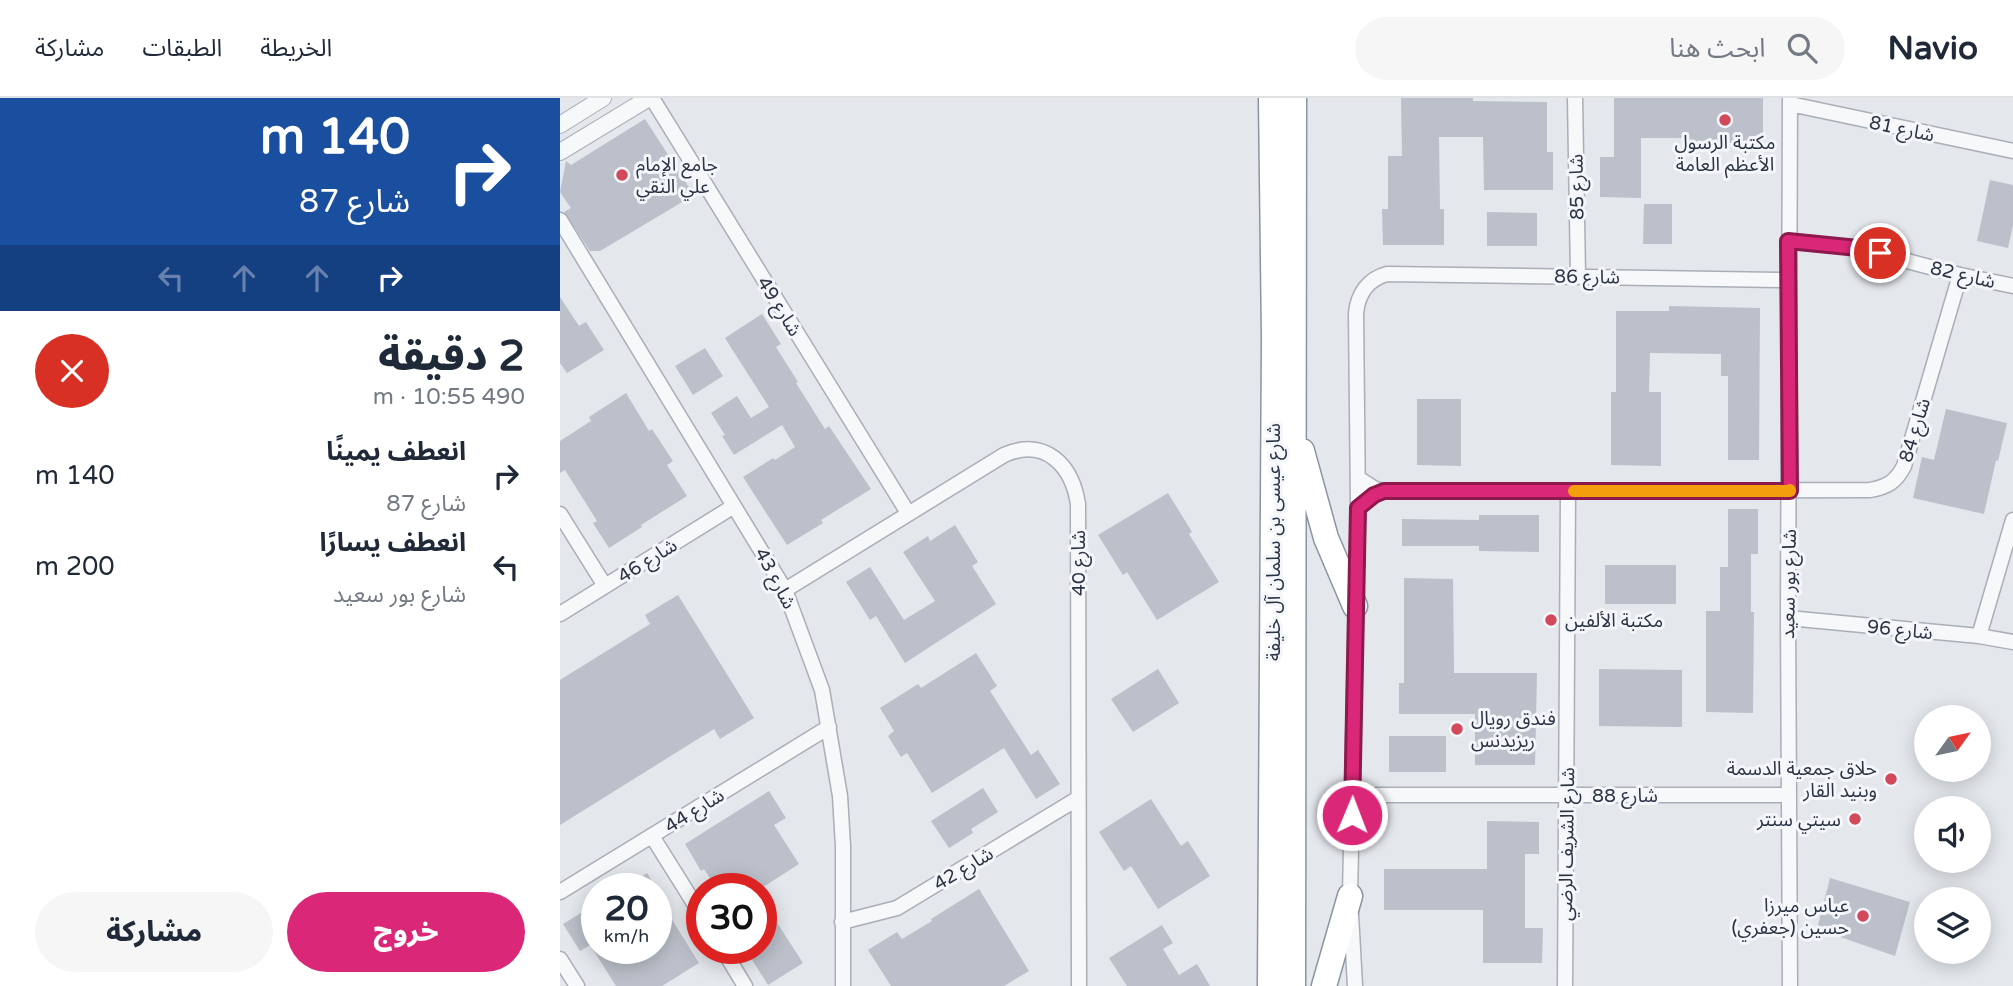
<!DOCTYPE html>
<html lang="ar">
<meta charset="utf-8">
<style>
:root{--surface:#fff;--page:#f6f6f7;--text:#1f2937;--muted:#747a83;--line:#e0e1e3;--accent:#db2777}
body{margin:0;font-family:"Varela Round","Noto Sans Arabic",sans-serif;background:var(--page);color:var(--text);direction:rtl;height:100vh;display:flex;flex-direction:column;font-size:26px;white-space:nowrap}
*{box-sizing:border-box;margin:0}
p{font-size:23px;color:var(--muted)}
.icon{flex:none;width:38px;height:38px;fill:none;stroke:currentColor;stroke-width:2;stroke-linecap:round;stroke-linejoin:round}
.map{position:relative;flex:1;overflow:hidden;direction:ltr}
.sheet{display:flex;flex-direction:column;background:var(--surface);width:560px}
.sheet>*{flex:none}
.top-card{background:#1a4fa0;color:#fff;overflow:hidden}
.needle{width:46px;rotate:57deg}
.controls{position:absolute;left:1354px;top:607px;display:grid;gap:14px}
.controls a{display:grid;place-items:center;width:77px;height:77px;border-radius:50%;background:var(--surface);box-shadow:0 4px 18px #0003;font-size:35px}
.speed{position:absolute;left:21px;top:775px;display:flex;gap:14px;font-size:35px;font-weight:700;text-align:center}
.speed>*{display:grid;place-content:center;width:91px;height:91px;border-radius:50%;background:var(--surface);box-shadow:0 4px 18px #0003;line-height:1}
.speed small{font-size:18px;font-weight:400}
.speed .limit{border:10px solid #d22;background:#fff;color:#111}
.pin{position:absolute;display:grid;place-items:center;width:60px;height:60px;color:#fff;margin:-30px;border:4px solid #fff;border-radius:50%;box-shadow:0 2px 7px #0007}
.me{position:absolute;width:77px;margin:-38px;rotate:1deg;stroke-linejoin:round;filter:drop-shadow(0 0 5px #0008)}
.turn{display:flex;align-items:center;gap:24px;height:147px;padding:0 35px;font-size:32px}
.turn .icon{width:91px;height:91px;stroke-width:2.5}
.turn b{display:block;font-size:49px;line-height:60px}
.lanes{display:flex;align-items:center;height:66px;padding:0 35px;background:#0003;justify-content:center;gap:35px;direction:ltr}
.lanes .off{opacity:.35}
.round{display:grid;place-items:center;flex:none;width:74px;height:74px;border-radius:37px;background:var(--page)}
.headline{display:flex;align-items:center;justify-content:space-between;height:119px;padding:0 35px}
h1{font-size:42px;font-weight:800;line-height:52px}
.primary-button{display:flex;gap:14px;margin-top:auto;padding:14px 35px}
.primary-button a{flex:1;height:80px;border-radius:42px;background:var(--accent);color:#fff;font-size:28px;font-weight:800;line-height:80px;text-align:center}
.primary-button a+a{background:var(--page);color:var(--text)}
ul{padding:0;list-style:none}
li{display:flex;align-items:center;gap:21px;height:91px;padding:0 35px}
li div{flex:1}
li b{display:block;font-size:26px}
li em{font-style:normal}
header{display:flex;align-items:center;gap:42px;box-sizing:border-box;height:98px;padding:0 35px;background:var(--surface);border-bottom:2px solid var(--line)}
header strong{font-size:33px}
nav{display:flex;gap:38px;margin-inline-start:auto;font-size:24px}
.search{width:490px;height:63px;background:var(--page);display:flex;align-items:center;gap:18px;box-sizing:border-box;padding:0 24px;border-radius:38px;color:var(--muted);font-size:26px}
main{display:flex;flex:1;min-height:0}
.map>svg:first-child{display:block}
.building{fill:#bbc0ca}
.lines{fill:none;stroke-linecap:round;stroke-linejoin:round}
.minor-casing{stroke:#a9aeb7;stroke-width:17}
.tertiary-casing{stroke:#a9aeb7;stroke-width:18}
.motorway-casing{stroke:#8b94a3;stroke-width:27}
.minor{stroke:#f7f8fa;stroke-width:14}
.tertiary{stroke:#f7f8fa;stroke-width:16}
.motorway{stroke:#fff;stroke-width:24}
.route-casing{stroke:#8e194d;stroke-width:18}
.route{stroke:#db2777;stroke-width:12}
.slow{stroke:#f59e0b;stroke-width:12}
.poi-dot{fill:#d1495b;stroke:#f4f6f9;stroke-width:2.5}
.labels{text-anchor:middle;stroke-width:6;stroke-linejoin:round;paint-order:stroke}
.street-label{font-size:19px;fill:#2b3445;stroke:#f4f6f9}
.poi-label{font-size:19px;fill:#2b3445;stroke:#f4f6f9;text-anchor:start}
</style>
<header>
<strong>Navio</strong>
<div class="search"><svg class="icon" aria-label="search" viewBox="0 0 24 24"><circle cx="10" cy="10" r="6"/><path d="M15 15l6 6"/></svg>ابحث هنا</div>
<nav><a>الخريطة</a><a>الطبقات</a><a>مشاركة</a></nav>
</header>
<main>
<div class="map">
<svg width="1453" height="888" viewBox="0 0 1453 888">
<rect width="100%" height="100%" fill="#e4e7ec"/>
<!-- building -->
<path class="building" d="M841,0H913V3L987,4V54H993V92H924L923,39H879L880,111H884V147H823L822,111H828V58H842Z
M1054,0H1203V45H1128V40H1081V100L1040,99V59H1054Z
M85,21L134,97L40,153H30L4,114L11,110L0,94L6,63L11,67Z
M1430,82L1453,87V127L1448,150L1417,143Z
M1084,106H1112V146H1083Z
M927,114L977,115V148H927Z
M0,199L19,228L26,224L44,252L7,275L0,265Z
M1109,208L1200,210L1199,362H1168V278H1161V256L1090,255L1089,294H1101V368L1051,367V294H1056V213H1109Z
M202,216L221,246L216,249L238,284L236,285L265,331L269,328L311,391L261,422L263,425L227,447L183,379L213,360L215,362L235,349L222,327L174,357L162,338L165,337L151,315L177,298L191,320L209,309L165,240Z
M145,250L163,278L133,297L115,268Z
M66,295L89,333L92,331L113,363L107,367L127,398L81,427L82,429L49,450L33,425L37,423L5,372L0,375V343L31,323L29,319Z
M857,301H901V368L857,367Z
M1386,311L1447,325L1438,363L1436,362L1424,416L1353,400L1362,359L1374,362Z
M608,395L632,434L629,436L659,484L597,522L567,474L563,477L538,437Z
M1168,411H1198V456H1191V514H1194L1193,615L1146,614V513H1160V469H1168Z
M919,417H979V454L919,453V448H842V421L919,422Z
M395,427L418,464L412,468L436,506L345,565L316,518L310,522L286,484L310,469L344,522L375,503L343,454L368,438L370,443Z
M1045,467H1116V506H1045Z
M844,480L893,481L894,575H977L975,667H915V616H839V585H844Z
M118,497L194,620L160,641L154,631L0,727V582L90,526L85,517Z
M416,555L437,588L430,593L471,657L478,652L500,686L476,701L444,650L372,695L347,655L341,659L328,638L334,633L320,610L358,586L361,590Z
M598,571L619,605L573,634L551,601Z
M1039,571L1122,572V629L1039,628Z
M829,638H886V674H829Z
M423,690L438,714L411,731L413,735L389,750L371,723Z
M209,693L226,720L214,727L239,766L200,791H157L144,771L141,773L125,746Z
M591,701L621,748L628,743L650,778L598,811L571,768L564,773L539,734Z
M927,723L979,724V756H965V830H983L982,865H923V812H824V771H927Z
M87,775L96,791H62Z
M1270,780L1350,804L1335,858L1257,831Z
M419,791L469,873L444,888H331L308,852L337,834L342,841L372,823L371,821Z
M96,796L139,865L102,888H56L32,850H96Z
M201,800L243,865L208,887L189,857L201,850Z
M37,805V843L20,853L3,826Z
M602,827L613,845L603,851L619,877L637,866L650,888H567L549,860Z"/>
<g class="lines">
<defs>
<path id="minor" d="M92,0L348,415
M1015,0L1018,178
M1230,6L1453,53
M0,122L225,492L262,592L280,698L283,748V888
M1228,143L1298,150L1400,177L1453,188
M798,380L815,391L824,393L1310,392C1327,389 1336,384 1344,368L1400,177
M0,416L45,488
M225,492L444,357C485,339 512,367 518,406L519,888
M0,516L174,408
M1228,520L1419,538L1453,544
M1419,538L1453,422
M792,717L799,709L817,697H1228
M92,738L142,818
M0,794L269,629
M282,824L337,810L517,701
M162,850L185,888
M0,861L17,888
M795,888L790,798L798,410L796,215C798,196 808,181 827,176L1228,182
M1005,888L1008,393
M1230,888L1228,520L1230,0"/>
<path id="tertiary" d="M0,27L43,0
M0,54L89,0"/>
<path id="motorway" d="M742,353L766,440L795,508
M710,888L714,240L711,0
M733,888L734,0
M764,888L790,798"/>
</defs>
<!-- minor casing -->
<use href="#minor" class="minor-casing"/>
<!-- tertiary casing -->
<use href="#tertiary" class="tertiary-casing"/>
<!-- motorway casing -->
<use href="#motorway" class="motorway-casing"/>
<!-- minor -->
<use href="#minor" class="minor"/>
<!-- tertiary -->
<use href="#tertiary" class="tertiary"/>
<!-- motorway -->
<use href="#motorway" class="motorway"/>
</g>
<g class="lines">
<defs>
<path id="route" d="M792,717L798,410L814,397L824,393H1230L1228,143L1298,150L1320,155"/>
</defs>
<!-- route casing -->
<use href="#route" class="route-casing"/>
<!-- route -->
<use href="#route" class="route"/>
<!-- slow -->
<path class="slow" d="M1014,393H1230V392"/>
</g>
<!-- markers -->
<g class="poi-dot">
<circle cx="1165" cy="22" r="7"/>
<circle cx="62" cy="77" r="7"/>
<circle cx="991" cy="522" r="7"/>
<circle cx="897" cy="631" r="7"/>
<circle cx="1331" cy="681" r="7"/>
<circle cx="1295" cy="721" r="7"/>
<circle cx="1303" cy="818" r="7"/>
</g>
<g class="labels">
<!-- street labels -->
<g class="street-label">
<text transform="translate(1342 30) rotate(12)" y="7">شارع 81</text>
<text transform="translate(1016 89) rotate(-91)" y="7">شارع 85</text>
<text transform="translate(1403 176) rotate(13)" y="7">شارع 82</text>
<text transform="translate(1027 178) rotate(1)" y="7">شارع 86</text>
<text transform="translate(220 208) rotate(58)" y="7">شارع 49</text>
<text transform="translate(1354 332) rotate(-73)" y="7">شارع 84</text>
<text transform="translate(713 444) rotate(-90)" y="7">شارع عيسى بن سلمان آل خليفة</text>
<text transform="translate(87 462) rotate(-32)" y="7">شارع 46</text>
<text transform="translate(518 465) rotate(-90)" y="7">شارع 40</text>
<text transform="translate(216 480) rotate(62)" y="7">شارع 43</text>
<text transform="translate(1228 486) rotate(-89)" y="7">شارع بور سعيد</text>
<text transform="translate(1340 531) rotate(6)" y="7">شارع 96</text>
<text x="1065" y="704">شارع 88</text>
<text transform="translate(134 712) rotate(-32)" y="7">شارع 44</text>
<text transform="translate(1006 746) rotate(-89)" y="7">شارع الشريف الرضي</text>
<text transform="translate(403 770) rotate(-31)" y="7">شارع 42</text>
</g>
<!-- poi labels -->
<g class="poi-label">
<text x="1165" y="51" text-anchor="middle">مكتبة الرسول<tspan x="1165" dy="22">الأعظم العامة</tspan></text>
<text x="76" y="73">جامع الإمام<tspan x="76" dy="22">علي النقي</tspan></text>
<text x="1005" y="529">مكتبة الألفين</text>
<text x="911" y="627">فندق رويال<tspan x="911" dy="22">ريزيدنس</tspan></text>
<text x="1317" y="677" text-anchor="end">حلاق جمعية الدسمة<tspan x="1317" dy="22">وبنيد القار</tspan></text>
<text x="1281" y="728" text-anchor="end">سيتي سنتر</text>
<text x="1289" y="814" text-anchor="end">عباس ميرزا<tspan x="1289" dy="22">حسين (جعفري)</tspan></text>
</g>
</g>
</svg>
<div class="controls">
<a><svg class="needle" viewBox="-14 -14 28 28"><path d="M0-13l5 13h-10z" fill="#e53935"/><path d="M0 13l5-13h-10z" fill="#747a83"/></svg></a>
<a><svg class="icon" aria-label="sound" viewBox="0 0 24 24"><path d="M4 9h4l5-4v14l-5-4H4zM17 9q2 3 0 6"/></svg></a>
<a><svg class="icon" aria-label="layers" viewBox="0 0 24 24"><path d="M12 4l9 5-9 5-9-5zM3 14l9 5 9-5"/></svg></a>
</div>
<div class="speed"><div>20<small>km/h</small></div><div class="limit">30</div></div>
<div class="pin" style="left:1320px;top:155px;background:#d93025"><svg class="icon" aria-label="arrive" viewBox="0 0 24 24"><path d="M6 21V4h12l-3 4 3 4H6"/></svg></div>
<svg class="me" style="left:792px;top:717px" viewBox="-20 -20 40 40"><circle r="17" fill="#db2777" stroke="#fff" stroke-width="3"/><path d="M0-11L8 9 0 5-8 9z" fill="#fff"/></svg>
</div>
<section class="sheet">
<div class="top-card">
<div class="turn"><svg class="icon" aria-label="right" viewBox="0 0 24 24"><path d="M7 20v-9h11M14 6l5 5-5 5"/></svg><div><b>140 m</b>شارع 87</div></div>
<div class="lanes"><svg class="icon off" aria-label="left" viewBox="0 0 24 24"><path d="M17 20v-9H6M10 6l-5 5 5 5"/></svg><svg class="icon off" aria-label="ahead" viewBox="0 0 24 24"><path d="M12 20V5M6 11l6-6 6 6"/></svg><svg class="icon off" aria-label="ahead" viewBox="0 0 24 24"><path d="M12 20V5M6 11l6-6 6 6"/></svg><svg class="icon" aria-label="right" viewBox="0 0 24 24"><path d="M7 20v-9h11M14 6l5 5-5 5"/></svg></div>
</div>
<div class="headline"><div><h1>2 دقيقة</h1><p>490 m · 10:55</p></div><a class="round" style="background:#d93025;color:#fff"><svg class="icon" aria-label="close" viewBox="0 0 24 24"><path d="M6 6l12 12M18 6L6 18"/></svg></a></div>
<ul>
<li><svg class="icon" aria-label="right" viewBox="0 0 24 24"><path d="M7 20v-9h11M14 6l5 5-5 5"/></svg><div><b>انعطف يمينًا</b><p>شارع 87</p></div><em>140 m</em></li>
<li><svg class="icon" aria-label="left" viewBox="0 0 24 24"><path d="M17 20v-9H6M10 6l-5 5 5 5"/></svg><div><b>انعطف يسارًا</b><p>شارع بور سعيد</p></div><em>200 m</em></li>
</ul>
<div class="primary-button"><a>خروج</a><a>مشاركة</a></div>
</section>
</main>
